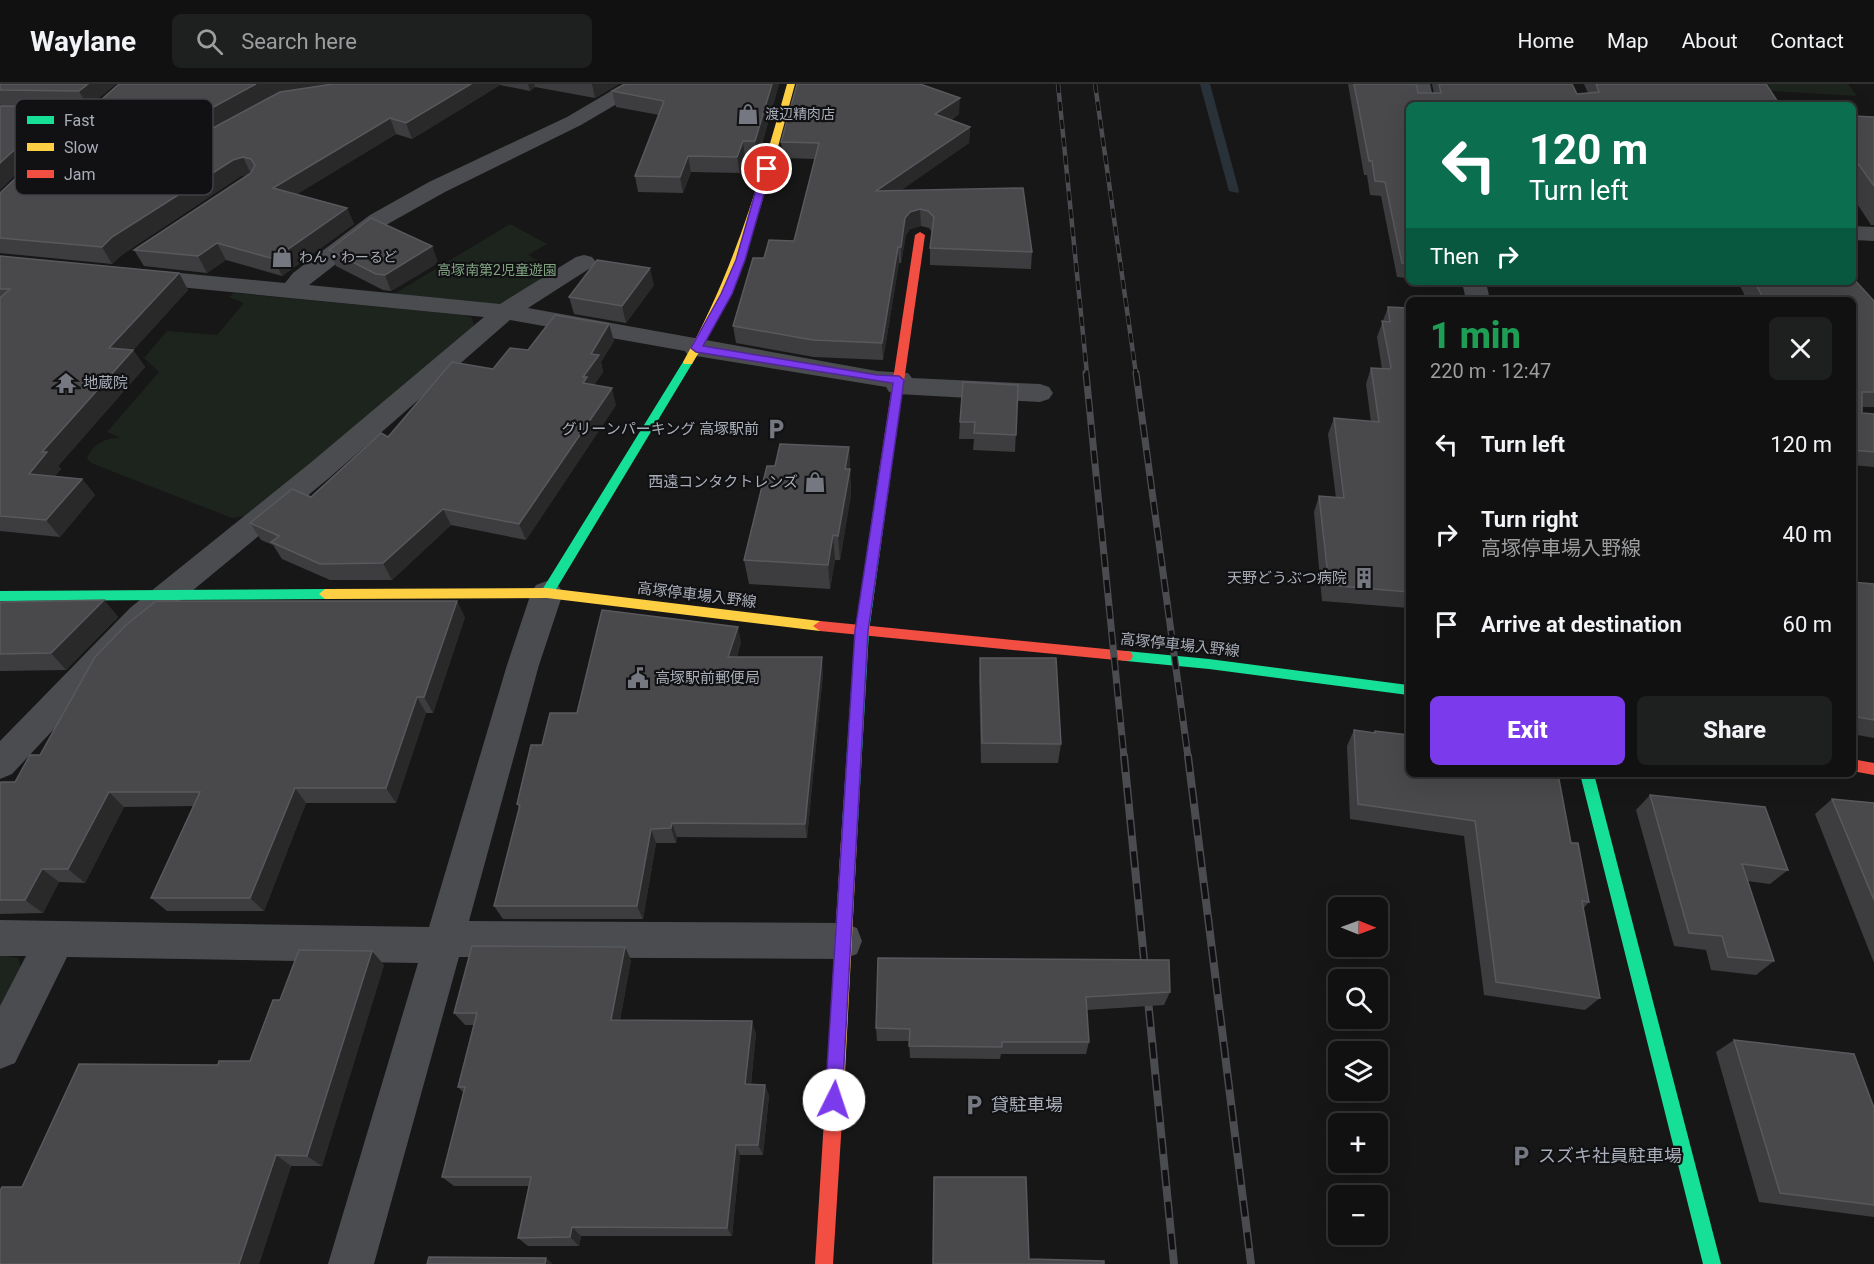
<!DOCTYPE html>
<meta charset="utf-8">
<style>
:root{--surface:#111;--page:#1e1f1f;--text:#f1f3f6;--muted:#9c9d9f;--line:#303131;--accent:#7c3aed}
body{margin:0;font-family:Roboto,"Noto Sans JP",sans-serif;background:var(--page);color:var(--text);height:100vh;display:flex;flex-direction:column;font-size:22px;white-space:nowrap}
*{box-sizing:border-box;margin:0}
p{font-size:20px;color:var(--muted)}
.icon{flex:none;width:33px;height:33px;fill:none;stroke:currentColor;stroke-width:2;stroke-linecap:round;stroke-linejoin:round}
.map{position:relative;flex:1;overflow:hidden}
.panel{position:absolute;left:1406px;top:213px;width:450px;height:480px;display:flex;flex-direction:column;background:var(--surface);border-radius:9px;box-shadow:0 6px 24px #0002,0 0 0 2px var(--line)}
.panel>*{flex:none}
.banner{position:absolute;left:1406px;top:18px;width:450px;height:183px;border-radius:9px;box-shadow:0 6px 24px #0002,0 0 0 2px var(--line);background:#0b6e4f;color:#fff;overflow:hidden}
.needle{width:39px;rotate:91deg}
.fabs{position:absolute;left:1328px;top:813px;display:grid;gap:12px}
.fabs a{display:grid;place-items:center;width:60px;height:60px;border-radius:9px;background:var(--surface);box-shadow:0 6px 24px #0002,0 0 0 2px var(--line);font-size:30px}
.pin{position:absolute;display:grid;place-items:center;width:51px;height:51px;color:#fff;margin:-26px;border:3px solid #fff;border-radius:50%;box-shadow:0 2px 6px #0007}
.me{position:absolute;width:66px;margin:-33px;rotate:4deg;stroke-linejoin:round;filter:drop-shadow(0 0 4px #0008)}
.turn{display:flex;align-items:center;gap:21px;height:126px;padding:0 24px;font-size:27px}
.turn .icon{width:78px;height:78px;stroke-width:2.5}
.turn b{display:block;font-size:42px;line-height:51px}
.then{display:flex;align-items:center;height:57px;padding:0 24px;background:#0003;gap:12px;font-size:22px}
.round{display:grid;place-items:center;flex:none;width:63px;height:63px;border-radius:9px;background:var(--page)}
.overview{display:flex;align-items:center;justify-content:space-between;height:102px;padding:0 24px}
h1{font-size:36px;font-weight:800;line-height:45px;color:#1e9e55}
.button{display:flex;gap:12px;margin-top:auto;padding:12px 24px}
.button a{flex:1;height:69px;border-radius:9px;background:var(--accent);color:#fff;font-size:24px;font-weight:800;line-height:69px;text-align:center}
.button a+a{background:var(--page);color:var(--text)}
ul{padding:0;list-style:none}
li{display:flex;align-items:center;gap:18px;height:90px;padding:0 24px}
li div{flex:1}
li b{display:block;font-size:22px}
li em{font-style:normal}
header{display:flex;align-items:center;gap:36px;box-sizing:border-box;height:84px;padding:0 30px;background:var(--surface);border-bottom:2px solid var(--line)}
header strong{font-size:28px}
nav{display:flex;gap:33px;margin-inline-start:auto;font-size:21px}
.search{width:420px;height:54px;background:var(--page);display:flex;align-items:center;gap:15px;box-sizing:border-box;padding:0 21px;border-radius:9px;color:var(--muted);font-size:22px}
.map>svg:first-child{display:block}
.green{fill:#1d241e}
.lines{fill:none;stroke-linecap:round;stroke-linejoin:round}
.stream{fill:#2a3239;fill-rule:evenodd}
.street{fill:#4b4c50;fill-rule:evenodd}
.fast{fill:#16e098;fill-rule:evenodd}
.slow{fill:#ffcf43;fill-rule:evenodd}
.jam{fill:#f24e42;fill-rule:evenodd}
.rail-far2-casing{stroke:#4b4c4f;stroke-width:4.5}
.rail-far1-casing{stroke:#4b4c4f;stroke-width:7}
.rail-casing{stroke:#4b4c4f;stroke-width:8}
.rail-far2{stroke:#111113;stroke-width:3;stroke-dasharray:9;stroke-linecap:butt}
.rail-far1{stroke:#111113;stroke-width:4.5;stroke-dasharray:13;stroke-linecap:butt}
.rail{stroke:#111113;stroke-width:5;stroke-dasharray:16;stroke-linecap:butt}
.wall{fill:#3d3d3f;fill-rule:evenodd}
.shaded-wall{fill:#29292a}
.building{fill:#49494c;stroke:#58595d;stroke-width:1.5}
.route{fill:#7c3aed;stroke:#51269a;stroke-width:1.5}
.labels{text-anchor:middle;stroke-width:4.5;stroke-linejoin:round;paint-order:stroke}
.far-poi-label{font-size:14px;fill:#a8adb8;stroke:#111113;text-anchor:start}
.far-park-label{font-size:14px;fill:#7fa381;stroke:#111113}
.poi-label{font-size:15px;fill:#a8adb8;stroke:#111113;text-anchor:end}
.street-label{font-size:15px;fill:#a8adb8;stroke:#111113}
.near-poi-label{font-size:18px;fill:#a8adb8;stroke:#111113;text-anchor:start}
.key{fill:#111113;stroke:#3e4045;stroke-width:1.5}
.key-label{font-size:16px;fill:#a8adb8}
</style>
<header>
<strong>Waylane</strong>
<div class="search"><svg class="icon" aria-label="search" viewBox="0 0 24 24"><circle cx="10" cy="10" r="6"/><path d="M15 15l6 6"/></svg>Search here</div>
<nav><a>Home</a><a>Map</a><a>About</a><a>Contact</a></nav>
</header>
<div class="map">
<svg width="1874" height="1180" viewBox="0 0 1874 1180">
<rect width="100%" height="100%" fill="#171717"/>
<!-- green -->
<path class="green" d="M1657,0H1848L1857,12Z
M510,140L547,160L528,171L557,187L508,218L497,221L394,210Z
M234,209L463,231L472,234L474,241L469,248L309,382L245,432L232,434L91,379L87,374C92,360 106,353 121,354L107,348L159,288L144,274L167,247L217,251L244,219L229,213Z
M0,871L18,874L21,884L0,929Z"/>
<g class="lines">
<!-- stream -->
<path class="stream" d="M1200,0H1210L1239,107L1238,109L1229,107Z"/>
<!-- street -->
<path class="street" d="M120,0H142L101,35L8,126L0,128V109L87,27Z
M623,0H647L644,4L581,41L445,108L386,141L309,201L500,220L576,173L584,171L592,173L596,178L592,183L528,224L877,287L908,289L912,294L1040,300L1049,303L1053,309L1049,315L1040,318L898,310L889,308L886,303L696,272L687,270L685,267L510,236L329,394L152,540L12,690L0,695V657L130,524L309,380L484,233L138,199L129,197L126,192L129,187L138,185L285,199L293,189L370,131L429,98L567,33Z
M1410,0H1430L1435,21H1415Z
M1852,142L1874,143V157L1852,156Z
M1462,198H1486L1490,216H1466Z
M547,497L558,501L563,509L539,581L469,837L843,839L857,844L862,857L857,870L843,875L459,873L374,1180H328L418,879L67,873L15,979L0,985V922L26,872H0V836L429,843L507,581L531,509L536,501Z"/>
<!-- fast -->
<path class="fast" d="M688,275L693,278L552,512H542L541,509L542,506L683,278Z
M886,377L892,381L869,547L857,756L854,761L849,763L844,761L841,756L855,547L880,381Z
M325,505L331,510L325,515L0,517V507Z
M1126,567L1209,575L1408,601V611L1209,585L1126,577L1121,576L1119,572L1121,568Z
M1580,690H1594L1721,1180H1703Z"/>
<!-- slow -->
<path class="slow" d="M787,0H795C769,96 745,195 692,280H684L683,278C733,190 760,96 787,0Z
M547,504L820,537L827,542L820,547L547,514L325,515L319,510L325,505Z
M849,749L854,751L857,756L845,988L842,994L836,997L830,994L827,988L841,756L844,751Z"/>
<!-- jam -->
<path class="jam" d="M920,148L925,151L892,381L886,385L880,381L915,151Z
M820,537L1126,567L1131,568L1133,572L1131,576L1126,577L820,547L813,542Z
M1852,675L1874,679V691L1852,687Z
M836,979L842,982L845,988L833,1180H815L827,988L830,982Z"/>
<defs>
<path id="rail-far2" d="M1058,0L1087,290
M1095,0L1136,290"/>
<path id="rail-far1" d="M1086,289L1124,673
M1136,289L1188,673"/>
<path id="rail" d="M1124,672L1174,1180
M1188,672L1251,1180"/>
</defs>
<!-- rail-far2 casing -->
<use href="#rail-far2" class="rail-far2-casing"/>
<!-- rail-far1 casing -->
<use href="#rail-far1" class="rail-far1-casing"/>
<!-- rail casing -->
<use href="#rail" class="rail-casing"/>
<!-- rail-far2 -->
<use href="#rail-far2" class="rail-far2"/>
<!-- rail-far1 -->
<use href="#rail-far1" class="rail-far1"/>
<!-- rail -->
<use href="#rail" class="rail"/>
</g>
<!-- wall -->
<path class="wall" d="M0,0H116L88,23L1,22L0,20Z
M119,0H619L595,14L535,3L530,7L500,1L412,55L396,50L297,110L347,124L354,140L282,192L226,176L207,189L144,182L134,166L251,90L241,92L123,170L112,180L0,169V109L85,55L75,39ZM276,10L212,44L273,11Z
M779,0L758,74L745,73L740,89L691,88L683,109L638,108L635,92L659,31L616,23L612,7Z
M1348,0H1416L1418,9H1434L1432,0H1572L1577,10L1588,9L1584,0H1766L1408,21V194L1397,193L1381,112L1370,111L1367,91H1364Z
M959,30L951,36L970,43L969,59L901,106L1032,168L1031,185L930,181V164L932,148L929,144L921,142L910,145L906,151L901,179H899L883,276L814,273L736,259L733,242L764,174L794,157L815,75L783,74L781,58Z
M1852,32L1874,33V141H1871L1852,112Z
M432,162L438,179L391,207L383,206L336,182L329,166Z
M0,172L179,189L188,206L133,266L145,283L58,382L61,385L55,392L82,395L95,411L60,453L0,447Z
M1738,198H1852L1874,217V323H1862V329L1874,330V383L1852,381V216H1747Z
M654,201L626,239L574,230L569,213Z
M1388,223L1408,224V524L1322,517L1314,428L1319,412L1336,414L1328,350L1334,334L1371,338L1366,300L1371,284L1382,285L1377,253Z
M609,240L614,257L601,278L603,288L594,301L616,321L526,456L451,441L392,496H330L282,475L273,461L261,456L250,439L311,413L388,353L493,285L528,266Z
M1018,301L1015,368L973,366L974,355H959L960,338Z
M849,363L851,410L840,476H835L830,505L749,500L744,476L775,382Z
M1852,498L1874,500V654L1852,650Z
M104,516L118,533L66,586L0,587V518Z
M465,533L433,629H426L396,719H306L264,827H167L151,814L193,722L124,723L85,799L59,798L43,829L0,830V700L15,698L40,671Z
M741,558L737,573L823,589L807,754L677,753L676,759H656L643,835H503L494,822L519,724L517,720L542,661L577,629Z
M980,574L1061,660L1058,679H981L979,594Z
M1354,646L1374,649L1375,647L1571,759L1589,818L1583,825L1600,914L1585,926L1484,911L1464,752L1350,735L1347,662Z
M1650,711L1788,786L1770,800L1747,797L1774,877L1756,891L1711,886L1706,866L1674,862L1636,726Z
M1832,715L1874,719V879L1815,730Z
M878,874L1170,908L1164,921L1087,926L1089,958L1086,970H1001L1000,975L910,974L909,957H877L876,944Z
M631,876L620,936L756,949L751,1000L765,1001L769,1012L763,1071H740L732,1152H581L579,1162H528L518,1154L529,1102H454L442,1093L464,1009L458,1003L474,941H465L454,929Z
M384,881L322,1082H291L259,1180H0L22,1103L218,981L250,977L280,916Z
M1734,956L1874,1024V1133L1759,1118L1716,968Z"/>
<!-- shaded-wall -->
<path class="shaded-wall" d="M88,0H116L88,23L79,7Z
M256,0H337L273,11L205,48L178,56L169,40Z
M471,0H500V1L412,55L406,39Z
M528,0H534L535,3L530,7Z
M592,0H619L595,14Z
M772,0H779L758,74L755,57Z
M960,14L959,30L935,46V30Z
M61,23L70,39L0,106V79Z
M390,34L396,50L281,120L273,104Z
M970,43L969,59L877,123L876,107Z
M743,57L745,73L740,89L737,73Z
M688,72L691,88L683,109L680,93Z
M243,73L251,90L241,92L123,170L112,180L102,163L112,153L233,76Z
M347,124L354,140L282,192L274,175Z
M920,125L921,142L910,145L906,151L901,179V163L905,134L910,128Z
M217,159L226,176L207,189L198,172Z
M432,162L438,179L391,207L385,191Z
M898,163L899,179L883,276L882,259Z
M650,184L654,201L626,239L622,222Z
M179,189L188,206L120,281L109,264Z
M609,240L614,257L601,278L603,288L591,305L583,299V293L591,270Z
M133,266L145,283L58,382L61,385L43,407L29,390L42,368Z
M612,304L616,321L526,456L519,440Z
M849,363L851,410L840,476L838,452L845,385Z
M82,395L95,411L60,453L46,436Z
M443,425L451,441L392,496L383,479Z
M833,451L835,476L830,505L828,481Z
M104,516L118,533L66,586L51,569Z
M457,517L465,533L433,629L424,613Z
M738,543L741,558L732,588L728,573Z
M822,573L823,589L807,754L805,740Z
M417,613L426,629L396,719L386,704Z
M295,704L306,719L264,827L250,814Z
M109,708L124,723L85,799L68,785Z
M672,739L677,753L676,759L671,744Z
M651,745L656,759L643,835L637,822Z
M42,785L59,798L43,829L25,816Z
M625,863L631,876L618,948L611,936Z
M372,867L384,881L322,1082L307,1072Z
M752,937L756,949L750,1011L745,1000Z
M765,1001L769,1012L763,1071L758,1061Z
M736,1061L740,1071L732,1152L727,1144Z
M276,1071L291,1082L259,1180H239Z
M572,1143L581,1152L579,1162L570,1153Z
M546,1174L553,1180H545Z"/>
<!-- building -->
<path class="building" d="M0,0H88L79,7L0,6Z
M119,0H256L197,32L169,40L75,39Z
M333,0H471L406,39L390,34L273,104L347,124L274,175L217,159L198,172L134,166L251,89L255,81L251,75L243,73L233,76L112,153L102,163L0,154V109L57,55L171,56L213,44L280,8Z
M625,0H772L755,57H743L737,73L688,72L680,93L635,92L664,17L612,7Z
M797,0H920L960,14L935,30L970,43L876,107L1023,104L1032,168L930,164L934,133L928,127L920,125L910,128L905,134L901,163H898L882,259L813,256L733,242L753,174H764L769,156L794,157L819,59L781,58Z
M1354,0H1416L1418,9H1441L1439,0H1572L1577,10L1599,8L1596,0H1766L1780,21H1408V179H1402L1385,98L1375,97L1372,77H1369Z
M0,22L61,23L0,79Z
M1852,32L1874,33V102L1852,71Z
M371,134L432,162L385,191L376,190L329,166Z
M0,172L179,189L109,264L133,266L42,368H47L29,390L82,395L46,436L0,432V214L10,205H0Z
M597,176L650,184L622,222L569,213Z
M1852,193L1874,217V308H1862V329L1874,330V368L1852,366V216H1764L1755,198H1852Z
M1388,223L1408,224V508L1329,501L1319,412L1344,414L1334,334L1379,338L1371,284L1390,285L1391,283L1382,237L1390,238Z
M555,231L609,240L591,270L599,271L583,293H587L583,299L612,304L519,440L443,425L383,479L320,480L271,458L279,452L250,439L292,405L311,413L381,349L388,353L452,278L493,285L510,264L528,266Z
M963,298L1018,301L1016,351L974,349L975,338H960Z
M780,360L849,363L845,385H850L838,452L833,451L828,481L744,476L767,382H775Z
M1852,498L1874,500V636L1852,632Z
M104,516L51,569L0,570V518Z
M156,517H457L424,613H417L386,704H295L250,814H151L200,708H109L68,785H42L25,816H0V700L1,698H15L30,671H40L95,573L126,541Z
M602,526L738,543L728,573H822L805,740L672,739L671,744L651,745L637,822H494L520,721L517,720L531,661H542L550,629H577Z
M980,574H1056L1061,660L982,659Z
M1354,646L1375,649V647L1408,651V690H1558L1571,759H1578L1589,818L1582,817L1600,914L1496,898L1475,737L1358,720Z
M1650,711L1765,723L1788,786L1742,780L1774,877L1728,873L1722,852L1689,849Z
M1832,715L1874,719V816Z
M472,862L625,863L611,936L752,937L745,1000L765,1001L758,1061H736L727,1144L572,1143L570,1153L518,1154L531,1093H442L465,1003H458L477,929H454Z
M299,866L372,867L307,1072L276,1071L239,1180H0V1107L2,1103H22L79,980L218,981L219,977H250L273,916H280Z
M878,874L1169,876L1170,908L1086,913L1089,958H1002V963L909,962L910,945L876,944Z
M1734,956L1854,970L1874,1024V1121L1780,1109Z
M934,1093H1026L1029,1175L1104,1177V1180H933Z
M429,1173L546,1174L545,1180H427Z"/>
<!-- route -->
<path class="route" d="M767,82L771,85L745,176L732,210L703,262L877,291L899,292L904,296L868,547L842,1016L840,1022L834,1025L827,1022L825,1016L855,547L893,299L696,268L691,264L721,210L736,176L762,85Z"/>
<!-- icons -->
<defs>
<symbol id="shop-bare" viewBox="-9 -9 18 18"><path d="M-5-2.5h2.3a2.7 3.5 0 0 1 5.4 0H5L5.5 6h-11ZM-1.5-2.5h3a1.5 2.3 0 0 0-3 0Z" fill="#757880" stroke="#111113" stroke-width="2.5" paint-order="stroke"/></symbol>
<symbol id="temple-bare" viewBox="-9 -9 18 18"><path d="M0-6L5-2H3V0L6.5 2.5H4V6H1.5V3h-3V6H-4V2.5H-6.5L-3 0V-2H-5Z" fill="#757880" stroke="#111113" stroke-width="2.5" paint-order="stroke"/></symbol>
<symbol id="parking-bare" viewBox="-9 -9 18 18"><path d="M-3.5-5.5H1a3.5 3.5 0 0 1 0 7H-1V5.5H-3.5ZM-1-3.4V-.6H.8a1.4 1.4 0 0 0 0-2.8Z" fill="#757880" stroke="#111113" stroke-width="2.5" paint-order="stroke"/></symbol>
<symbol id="building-bare" viewBox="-9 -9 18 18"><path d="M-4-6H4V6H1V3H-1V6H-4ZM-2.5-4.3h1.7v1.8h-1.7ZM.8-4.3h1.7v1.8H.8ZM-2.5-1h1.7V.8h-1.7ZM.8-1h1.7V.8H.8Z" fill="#757880" stroke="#111113" stroke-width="2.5" paint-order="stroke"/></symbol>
<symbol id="civic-bare" viewBox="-9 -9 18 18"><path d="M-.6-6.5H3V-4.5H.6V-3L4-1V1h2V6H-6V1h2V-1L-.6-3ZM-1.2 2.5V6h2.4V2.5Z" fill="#757880" stroke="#111113" stroke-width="2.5" paint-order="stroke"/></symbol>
</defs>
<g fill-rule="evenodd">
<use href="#shop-bare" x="733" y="15" width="30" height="30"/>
<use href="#shop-bare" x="267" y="158" width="30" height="30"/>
<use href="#temple-bare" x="51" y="284" width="30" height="30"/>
<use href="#parking-bare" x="761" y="330" width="30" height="30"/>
<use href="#shop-bare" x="800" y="383" width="30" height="30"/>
<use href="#building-bare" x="1349" y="479" width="30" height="30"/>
<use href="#civic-bare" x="623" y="579" width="30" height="30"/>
<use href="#parking-bare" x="959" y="1006" width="30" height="30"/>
<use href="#parking-bare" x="1506" y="1057" width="30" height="30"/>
</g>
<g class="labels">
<!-- far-poi labels -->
<g class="far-poi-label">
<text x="765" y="35">渡辺精肉店</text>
<text x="299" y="178">わん・わーるど</text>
</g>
<!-- far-park labels -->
<g class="far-park-label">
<text x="497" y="191">高塚南第2児童遊園</text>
</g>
<!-- poi labels -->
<g class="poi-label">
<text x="83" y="304" text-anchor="start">地蔵院</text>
<text x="759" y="350">グリーンパーキング 高塚駅前</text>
<text x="798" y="403">西遠コンタクトレンズ</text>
<text x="1347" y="499">天野どうぶつ病院</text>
<text x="655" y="599" text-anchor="start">高塚駅前郵便局</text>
</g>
<!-- street labels -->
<g class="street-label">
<text transform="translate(697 511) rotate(7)" y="5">高塚停車場入野線</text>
<text transform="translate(1180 561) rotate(6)" y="5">高塚停車場入野線</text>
</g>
<!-- near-poi labels -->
<g class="near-poi-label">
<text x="991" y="1027">貸駐車場</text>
<text x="1538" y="1078">スズキ社員駐車場</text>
</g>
</g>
<!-- legend -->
<rect x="15" y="15" width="198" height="96" rx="9" class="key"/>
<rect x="27" y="32" width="27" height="8" fill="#16e098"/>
<rect x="27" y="59" width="27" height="8" fill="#ffcf43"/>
<rect x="27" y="86" width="27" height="8" fill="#f24e42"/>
<g class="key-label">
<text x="64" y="42">Fast</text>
<text x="64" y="69">Slow</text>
<text x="64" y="96">Jam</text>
</g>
</svg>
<div class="fabs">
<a><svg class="needle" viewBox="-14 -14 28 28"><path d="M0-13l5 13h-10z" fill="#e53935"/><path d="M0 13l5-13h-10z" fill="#9c9d9f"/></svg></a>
<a><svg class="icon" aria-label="search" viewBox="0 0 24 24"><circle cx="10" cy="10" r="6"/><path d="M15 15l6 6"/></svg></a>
<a><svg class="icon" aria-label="layers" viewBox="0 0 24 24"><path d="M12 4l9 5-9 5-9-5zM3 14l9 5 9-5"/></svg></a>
<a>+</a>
<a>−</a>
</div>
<div class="pin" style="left:767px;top:85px;background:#d93025"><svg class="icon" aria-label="arrive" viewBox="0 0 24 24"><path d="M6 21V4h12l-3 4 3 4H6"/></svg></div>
<svg class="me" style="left:834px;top:1016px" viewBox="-20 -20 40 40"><circle r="19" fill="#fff"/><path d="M0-13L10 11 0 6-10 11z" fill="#7c3aed"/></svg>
<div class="banner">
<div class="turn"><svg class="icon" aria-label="left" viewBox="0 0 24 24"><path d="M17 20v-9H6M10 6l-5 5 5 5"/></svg><div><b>120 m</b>Turn left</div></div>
<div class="then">Then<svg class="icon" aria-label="right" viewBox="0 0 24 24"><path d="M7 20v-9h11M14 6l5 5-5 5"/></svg></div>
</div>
<section class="panel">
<div class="overview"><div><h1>1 min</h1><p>220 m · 12:47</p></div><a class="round"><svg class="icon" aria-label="close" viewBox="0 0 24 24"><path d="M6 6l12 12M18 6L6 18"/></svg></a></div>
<ul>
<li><svg class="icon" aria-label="left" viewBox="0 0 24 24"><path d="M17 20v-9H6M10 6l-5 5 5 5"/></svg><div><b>Turn left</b></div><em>120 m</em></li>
<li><svg class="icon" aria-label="right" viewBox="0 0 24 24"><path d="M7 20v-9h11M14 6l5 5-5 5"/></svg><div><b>Turn right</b><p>高塚停車場入野線</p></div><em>40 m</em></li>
<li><svg class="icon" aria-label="arrive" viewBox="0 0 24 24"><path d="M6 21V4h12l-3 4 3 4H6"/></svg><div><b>Arrive at destination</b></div><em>60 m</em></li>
</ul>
<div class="button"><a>Exit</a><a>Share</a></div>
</section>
</div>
